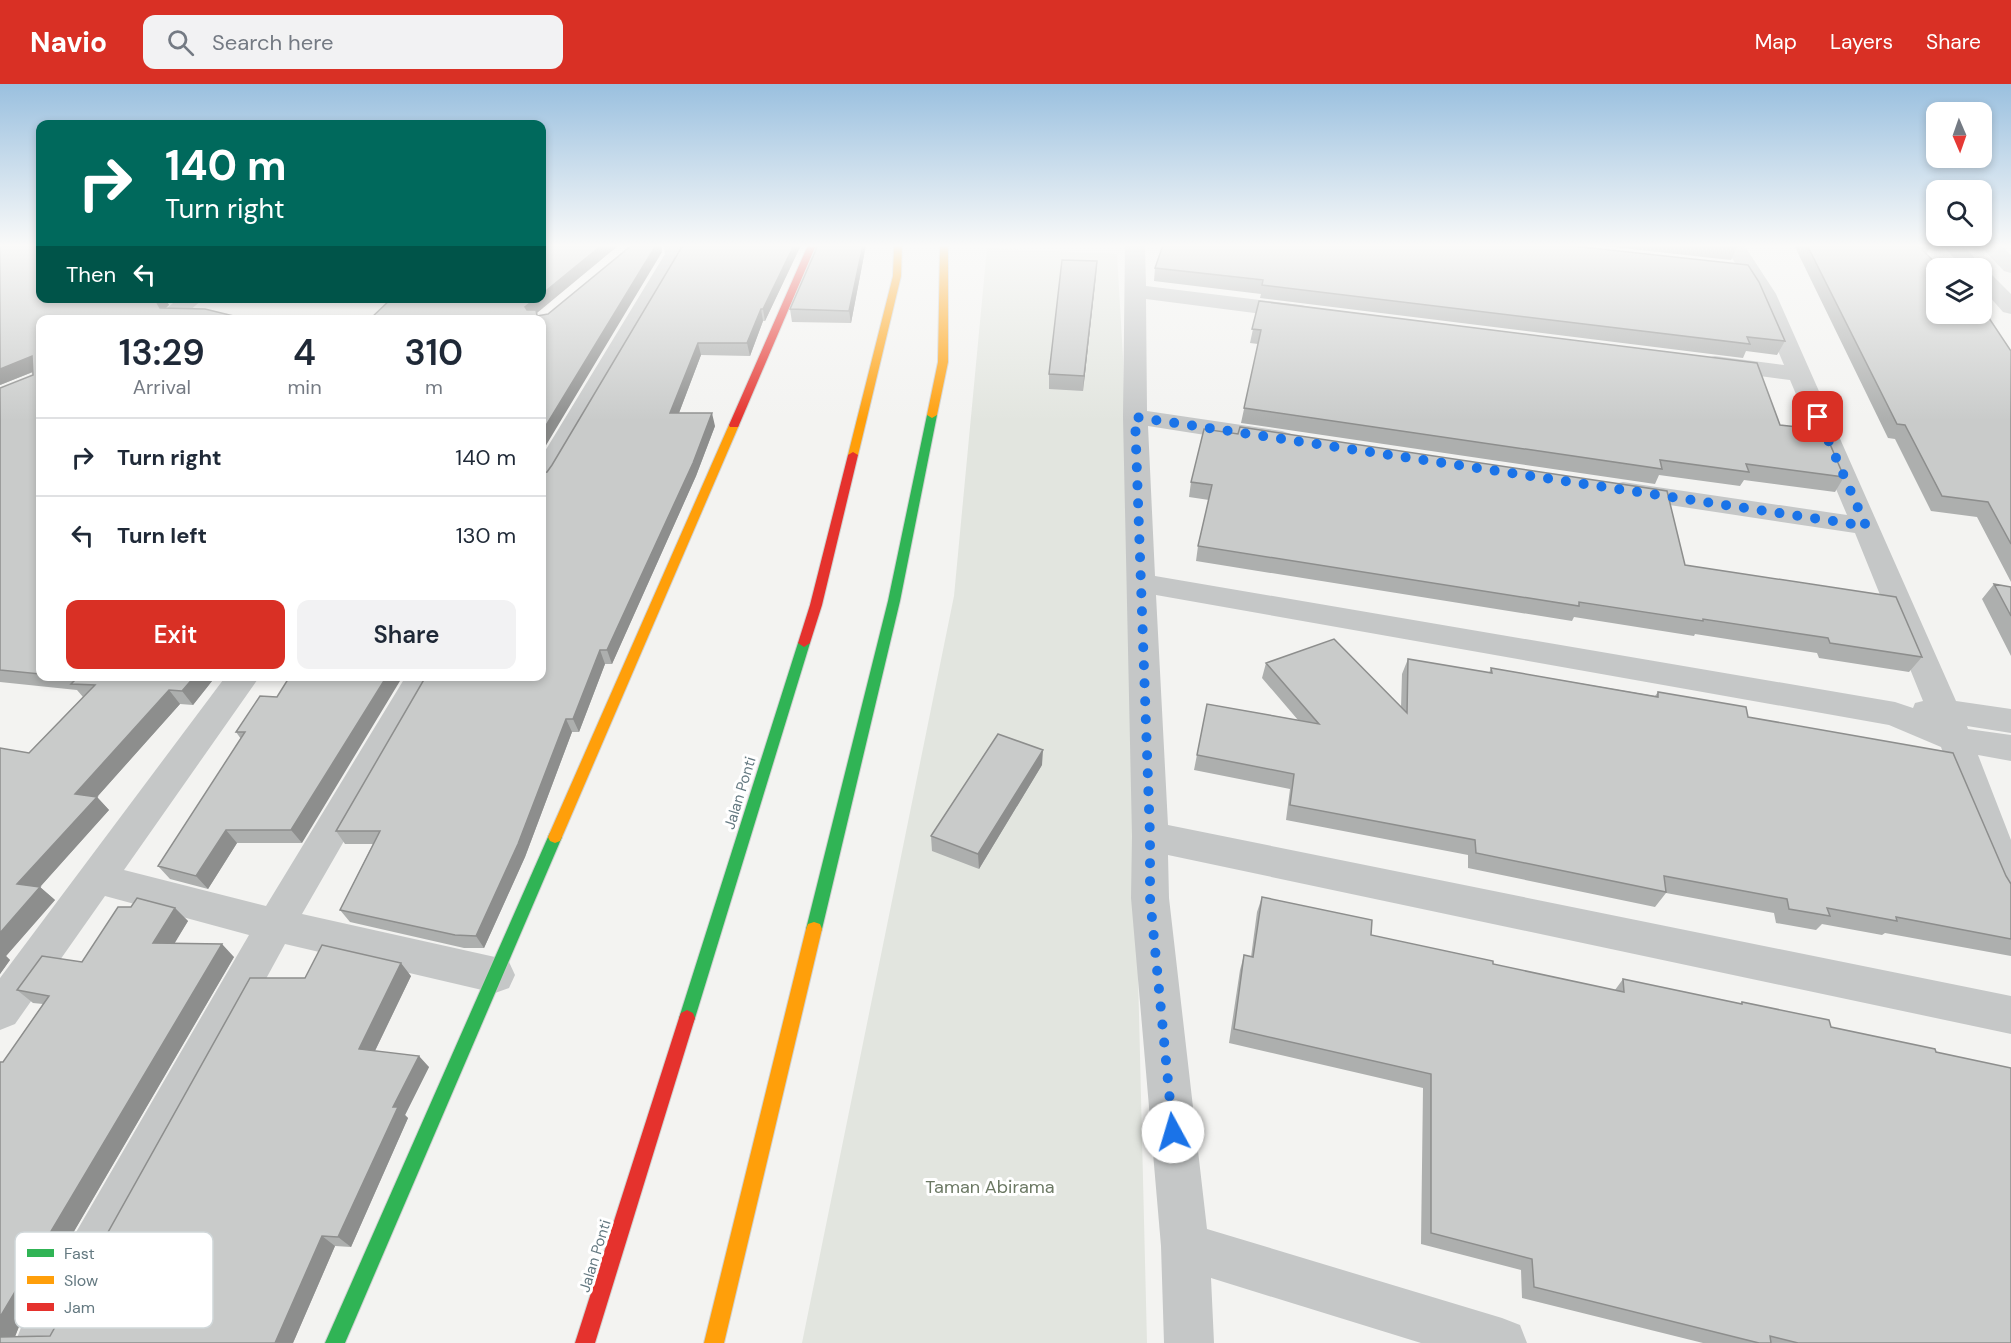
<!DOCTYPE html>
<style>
:root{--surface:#fff;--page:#f2f2f3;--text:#1f2937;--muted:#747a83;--line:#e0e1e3;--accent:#d93025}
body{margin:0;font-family:"DM Sans",sans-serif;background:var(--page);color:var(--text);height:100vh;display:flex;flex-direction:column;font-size:22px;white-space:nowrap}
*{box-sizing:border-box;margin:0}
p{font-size:20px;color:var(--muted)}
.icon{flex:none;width:33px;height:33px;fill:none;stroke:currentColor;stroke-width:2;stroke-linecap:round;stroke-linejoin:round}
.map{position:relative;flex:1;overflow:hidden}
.sheet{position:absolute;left:36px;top:231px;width:510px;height:366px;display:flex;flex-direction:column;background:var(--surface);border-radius:12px;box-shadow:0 3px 9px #0003}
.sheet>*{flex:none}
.banner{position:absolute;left:36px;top:36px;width:510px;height:183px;border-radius:12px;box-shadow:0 3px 9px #0003;background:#00695c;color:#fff;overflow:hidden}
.needle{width:39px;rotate:178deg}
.buttons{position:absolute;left:1926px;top:18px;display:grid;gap:12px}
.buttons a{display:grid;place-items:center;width:66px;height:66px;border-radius:12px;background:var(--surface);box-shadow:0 3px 9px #0003;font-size:30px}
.pin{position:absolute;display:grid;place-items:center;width:51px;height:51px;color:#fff;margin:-26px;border-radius:12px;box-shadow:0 3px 9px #0006}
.me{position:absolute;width:66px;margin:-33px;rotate:354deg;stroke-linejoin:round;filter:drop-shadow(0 0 4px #0008)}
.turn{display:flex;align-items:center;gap:21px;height:126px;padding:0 30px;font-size:27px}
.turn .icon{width:78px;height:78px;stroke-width:2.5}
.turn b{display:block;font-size:42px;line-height:51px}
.then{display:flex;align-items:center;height:57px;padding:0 30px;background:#0003;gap:12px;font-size:22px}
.eta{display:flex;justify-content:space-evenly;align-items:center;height:102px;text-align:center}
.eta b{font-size:36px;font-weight:600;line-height:42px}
.cta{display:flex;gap:12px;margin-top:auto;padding:12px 30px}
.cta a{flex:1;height:69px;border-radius:12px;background:var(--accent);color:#fff;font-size:24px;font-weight:600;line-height:69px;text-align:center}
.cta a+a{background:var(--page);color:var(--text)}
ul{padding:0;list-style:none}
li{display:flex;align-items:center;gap:18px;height:78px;padding:0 30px;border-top:2px solid var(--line)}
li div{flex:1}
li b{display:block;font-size:22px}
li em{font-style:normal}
header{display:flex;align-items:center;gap:36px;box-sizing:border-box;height:84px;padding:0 30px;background:var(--accent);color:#fff}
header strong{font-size:28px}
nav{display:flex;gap:33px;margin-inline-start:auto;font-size:21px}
.search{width:420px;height:54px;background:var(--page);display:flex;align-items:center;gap:15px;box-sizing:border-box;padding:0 21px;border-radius:12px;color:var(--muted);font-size:22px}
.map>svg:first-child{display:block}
.green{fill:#e2e5df}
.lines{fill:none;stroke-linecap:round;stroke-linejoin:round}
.fast-casing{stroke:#cfd1d1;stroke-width:2}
.slow-casing{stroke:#cfd1d1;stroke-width:2}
.jam-casing{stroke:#cfd1d1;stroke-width:2}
.street{fill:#c5c7c7;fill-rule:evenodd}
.fast{fill:#30b455;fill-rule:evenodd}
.slow{fill:#ff9f0a;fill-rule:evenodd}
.jam{fill:#e5322d;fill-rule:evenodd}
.wall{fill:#adafae}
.shaded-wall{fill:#8d8e8d}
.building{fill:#c9cbca;stroke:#8d8e8d;stroke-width:1.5}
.route{stroke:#1a73e8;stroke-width:10;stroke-dasharray:0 18}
.labels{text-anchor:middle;stroke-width:6;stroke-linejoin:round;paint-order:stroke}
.street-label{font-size:15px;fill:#647981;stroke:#fff}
.near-park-label{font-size:18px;fill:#6b7863;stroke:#fff}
.key{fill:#fff;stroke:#d0d7d9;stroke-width:1.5}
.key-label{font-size:16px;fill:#647981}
</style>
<header>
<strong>Navio</strong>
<div class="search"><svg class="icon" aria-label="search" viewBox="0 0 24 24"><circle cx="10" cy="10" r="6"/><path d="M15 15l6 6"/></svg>Search here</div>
<nav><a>Map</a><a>Layers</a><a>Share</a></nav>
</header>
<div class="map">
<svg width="2011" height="1259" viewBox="0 0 2011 1259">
<rect width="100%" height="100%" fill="#f3f3f1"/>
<!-- green -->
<path class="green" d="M987,164L1117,170L1123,273L1147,1259H802L954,512Z"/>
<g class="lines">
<defs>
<path id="fast" d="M932,328L937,331L900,517L822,845L820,850L814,852L808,850L806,845L888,517L927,331Z
M804,555L810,559L695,934L693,939L687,942L681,939L679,934L798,559Z
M555,747L560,749L562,753L345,1259H325L548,753L550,749Z"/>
<path id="slow" d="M894,161H902L901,192L858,371L853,374L848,371L893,192Z
M940,161H948V278L937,331L932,334L927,331L938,278Z
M734,338L739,341L562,753L560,757L555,759L550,757L548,753L729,341Z
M814,838L820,840L822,845L724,1259H704L806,845L808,840Z"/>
<path id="jam" d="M808,161H816L739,341L738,343H730L729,341Z
M853,368L858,371L822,521L810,559L804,563L798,559L810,521L848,371Z
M687,926L693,929L695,934L595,1259H575L679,934L681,929Z"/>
</defs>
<!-- fast casing -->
<use href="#fast" class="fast-casing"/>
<!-- slow casing -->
<use href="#slow" class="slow-casing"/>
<!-- jam casing -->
<use href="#jam" class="jam-casing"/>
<!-- street -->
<path class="street" d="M663,161H683L685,170L555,393L551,399L542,401V372L665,170Z
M1125,161H1145L1146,202L1301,221L1309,223L1312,228L1309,233L1301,235L1146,215L1147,327L1282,347L1291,350L1295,355L1291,360L1282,363L1148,342L1155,492L1895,618L1913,624L1915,619L1923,617L1855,449L1623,414L1613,412L1610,406L1613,400L1623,398L1847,431L1790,296L1715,286L1707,284L1703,279L1707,274L1715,272L1784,281L1754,210L1724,161H1744L1776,210L1956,617L2011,625V649L1967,642L1968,645L2011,651V677L1978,671L2011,756V821L1998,816L1992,805L1941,663L1889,641L1156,511L1168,741L2011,912V950L1168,771L1169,814L1207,1145L1502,1234L1520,1241L1527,1259H1421L1211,1194L1214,1259H1164L1161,1162L1131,814L1132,752L1123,333Z
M1942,161H1963L1984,184L1983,186L1989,188L2011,210V230L2003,228L1982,204V184H1963Z
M1979,161H2001L2011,171V189L2004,187Z
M179,214H204L179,236H153Z
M226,592H260L124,786L266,822L406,592H439L302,830L495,873L509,878L515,891L509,904L495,909L285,860L67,1259H15L22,1241L249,851L105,812L15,940L0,946V894Z"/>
<!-- fast -->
<use href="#fast" class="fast"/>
<!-- slow -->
<use href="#slow" class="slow"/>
<!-- jam -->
<use href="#jam" class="jam"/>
</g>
<!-- wall -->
<path class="wall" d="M801,161L765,237H763L750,272L701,271L679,329L715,342L696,392L612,580H605L579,648H572L525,773L484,864H464L350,838L340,826L373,760H345L336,747L547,388Z
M818,161H866L851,239L792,238L790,225Z
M1594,161H1736L1737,163L1731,176Z
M1794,161H1927L1930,164L1926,170L2011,267V498L1977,433L1931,427L1895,355L1888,354Z
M1155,184L1785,257L1777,271L1746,267L1743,274L1260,214L1261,210L1154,197Z
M1096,191L1083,307L1049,305V290Z
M40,214H165L169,221L40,236V592H216L193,621L180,620L97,713L109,726L40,803L55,816L6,872L10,876L0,890V664L29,669L83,613L77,606L0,598V304L33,291V288L0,301Z
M1259,217L1780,341L1844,393L1835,408L1744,396L1740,402L1659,391L1655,400L1241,339L1258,260L1250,259Z
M1191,398L1685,481L1922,573L1909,588L1819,574L1817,569L1695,550L1694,552L1574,533L1572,537L1196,477L1198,462L1209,416L1189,413Z
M1994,500L2011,503V572L1982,515Z
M1408,575L1489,589L1491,584L1655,612L1658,608L1748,633L2011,855V872L1885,849L1882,851L1822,840L1816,846L1776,839L1774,829L1666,809L1655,823L1468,784V771L1286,736L1290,705L1194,686L1207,620L1298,636L1262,594L1266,579L1401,624L1402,590Z
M277,613L302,759H237L208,805L170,795L158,782L241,655L236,648Z
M1042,681L979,785L932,767L931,752Z
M1262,813L1371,851L1493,880L1615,906L1623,895L1739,920L1742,918L1831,943L2011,1259H1703L1522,1214L1521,1186L1421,1160L1423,1004L1229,959L1240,886L1244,871L1251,873L1257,828Z
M131,823L175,824L188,837L174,859L234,873L20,1240L15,1252H50L305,894L411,892L375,967L429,983L405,1031L408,1034L351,1163L335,1162L293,1259H0L3,978L43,920L33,919L17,906L82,878Z"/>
<!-- shaded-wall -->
<path class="shaded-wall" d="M602,161H619L537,229L539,236H529L525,223L536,214H542V210Z
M656,161H661L662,168L542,368V348Z
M794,161H801L765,237L763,225Z
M863,161H866L851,239L849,227Z
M1097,177L1096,191L1083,307L1084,292Z
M153,214H165L169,221L162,228Z
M761,225L763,237L750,272L747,259Z
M698,259L701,271L674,342L670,329Z
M32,272L40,285L0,301V285Z
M712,329L715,342L696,392L612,580L607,566Z
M600,566L605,580L579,648L573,635Z
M195,592H216L193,621L182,607Z
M387,592H403L302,759L291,746Z
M169,606L180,620L97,713L109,726L31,813L17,800L75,710Z
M566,635L572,648L525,773L484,864L476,852Z
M1043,666L1042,681L979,785L978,770Z
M226,746L237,759L208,805L196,792Z
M40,803L55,816L6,872L10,876L0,890V849Z
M175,824L188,837L167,872L153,859Z
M222,860L234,873L20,1240L13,1258L0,1255V1233Z
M401,879L411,892L370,977L359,965Z
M419,972L429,983L405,1031L408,1034L351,1163L338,1153L393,1023Z
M322,1152L335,1162L293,1259H275Z"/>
<!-- building -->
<path class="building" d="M0,161H40V214H156L155,215L160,224L205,225L250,236H40V590L0,586V304L33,291L32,272L0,285Z
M542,161H602L542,210Z
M632,161H656L542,348V236H369L392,214H536L525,223L527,226H536L537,232L548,230Z
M683,161H794L763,225H761L747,259H698L670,329H712L693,379L607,566H600L573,635H566L518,760L476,852L455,851L340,826L380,747H336L426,592H542V389L547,388L552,381Z
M818,161H863L849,227L790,225Z
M1163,161H1564L1748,181L1759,198L1785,257L1747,253L1750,260L1262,201L1263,196L1155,184Z
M1718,161H1736L1737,163Z
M1807,161H1927L1930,164L1919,163L1941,184H1936V230H1982V224L1983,225L2011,267V460L1988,418L1942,412L1905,341L1897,340Z
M1062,176L1097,177L1084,292L1049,290Z
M1259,217L1757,279L1780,341L1824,346L1844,393L1746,380L1749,388L1660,376L1662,385L1244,324L1261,246L1252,245Z
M1240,343L1667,407L1685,481L1896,513L1922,573L1830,559L1828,554L1703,535V537L1579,518V522L1198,462L1212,401L1191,398L1204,345L1238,350Z
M1994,500L2011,503V532Z
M1334,555L1407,629L1408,575L1492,589L1491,584L1658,613V608L1746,623L1748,633L1953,669L2006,792L2011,800V855L1896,833L1897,837L1827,824L1830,832L1789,825L1787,815L1664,792L1666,808L1476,769L1475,756L1290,721L1294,690L1197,671L1207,620L1319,640L1266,579Z
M63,592H195L182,607L169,606L75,710L97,713L17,800L40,803L0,849V664L29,669L95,601L71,600L77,594Z
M290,592H387L291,746H226L196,792L158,782L245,648H236L260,612L277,613Z
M998,650L1043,666L978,770L931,752Z
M1262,813L1372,836L1371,851L1493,877V880L1624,908L1623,895L1742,920V918L1829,936L1831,943L1935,965L1936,968L2011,984V1259H1798L1770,1252L1771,1259H1759L1534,1203L1532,1175L1431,1149V990L1234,945L1244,871L1253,873Z
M137,814L175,824L153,859L222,860L0,1233V978H3L49,912L17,906L42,872L82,878L118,823H131Z
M322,861L401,879L359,965L419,972L393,1023H398L338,1153L322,1152L275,1259H0V1253L50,1252L250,894H305Z"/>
<!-- sky -->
<linearGradient id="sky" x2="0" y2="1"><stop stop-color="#9ac0df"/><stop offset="0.48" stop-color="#fafaf9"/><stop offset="1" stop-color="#fafaf9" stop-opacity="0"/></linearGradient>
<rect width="2011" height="337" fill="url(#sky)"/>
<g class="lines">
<!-- route -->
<path class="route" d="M1173,1048L1150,814V752L1135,333L1866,442L1818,333"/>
</g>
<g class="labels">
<!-- street labels -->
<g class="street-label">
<text transform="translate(740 709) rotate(-73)" y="5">Jalan Ponti</text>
<text transform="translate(595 1172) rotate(-73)" y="5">Jalan Ponti</text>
</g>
<!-- near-park labels -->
<g class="near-park-label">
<text x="990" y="1109">Taman Abirama</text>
</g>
</g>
<!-- legend -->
<rect x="15" y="1148" width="198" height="96" rx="9" class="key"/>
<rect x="27" y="1165" width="27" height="8" fill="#30b455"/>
<rect x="27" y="1192" width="27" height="8" fill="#ff9f0a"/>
<rect x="27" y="1219" width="27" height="8" fill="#e5322d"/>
<g class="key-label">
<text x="64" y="1175">Fast</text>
<text x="64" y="1202">Slow</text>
<text x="64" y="1229">Jam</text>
</g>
</svg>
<div class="buttons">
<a><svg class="needle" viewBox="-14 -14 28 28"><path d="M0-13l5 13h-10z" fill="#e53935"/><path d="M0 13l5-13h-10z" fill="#747a83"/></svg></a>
<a><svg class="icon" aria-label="search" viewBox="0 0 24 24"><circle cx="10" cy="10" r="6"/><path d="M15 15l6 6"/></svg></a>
<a><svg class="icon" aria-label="layers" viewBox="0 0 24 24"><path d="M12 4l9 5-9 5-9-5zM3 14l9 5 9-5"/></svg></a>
</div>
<div class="pin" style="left:1818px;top:333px;background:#d93025"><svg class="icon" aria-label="arrive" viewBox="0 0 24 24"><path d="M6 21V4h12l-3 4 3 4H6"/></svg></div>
<svg class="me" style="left:1173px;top:1048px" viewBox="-20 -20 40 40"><circle r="19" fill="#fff"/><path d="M0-13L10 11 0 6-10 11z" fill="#1a73e8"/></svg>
<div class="banner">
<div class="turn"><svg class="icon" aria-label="right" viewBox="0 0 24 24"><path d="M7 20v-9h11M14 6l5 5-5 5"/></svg><div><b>140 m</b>Turn right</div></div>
<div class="then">Then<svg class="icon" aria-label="left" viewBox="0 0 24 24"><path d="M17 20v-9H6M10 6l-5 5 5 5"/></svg></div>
</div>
<section class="sheet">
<div class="eta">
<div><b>13:29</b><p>Arrival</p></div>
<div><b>4</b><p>min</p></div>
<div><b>310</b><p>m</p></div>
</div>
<ul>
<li><svg class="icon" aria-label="right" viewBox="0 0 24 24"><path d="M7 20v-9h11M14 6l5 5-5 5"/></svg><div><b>Turn right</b></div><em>140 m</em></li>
<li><svg class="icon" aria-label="left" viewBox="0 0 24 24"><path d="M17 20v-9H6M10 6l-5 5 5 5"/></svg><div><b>Turn left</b></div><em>130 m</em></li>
</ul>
<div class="cta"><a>Exit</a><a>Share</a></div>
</section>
</div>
